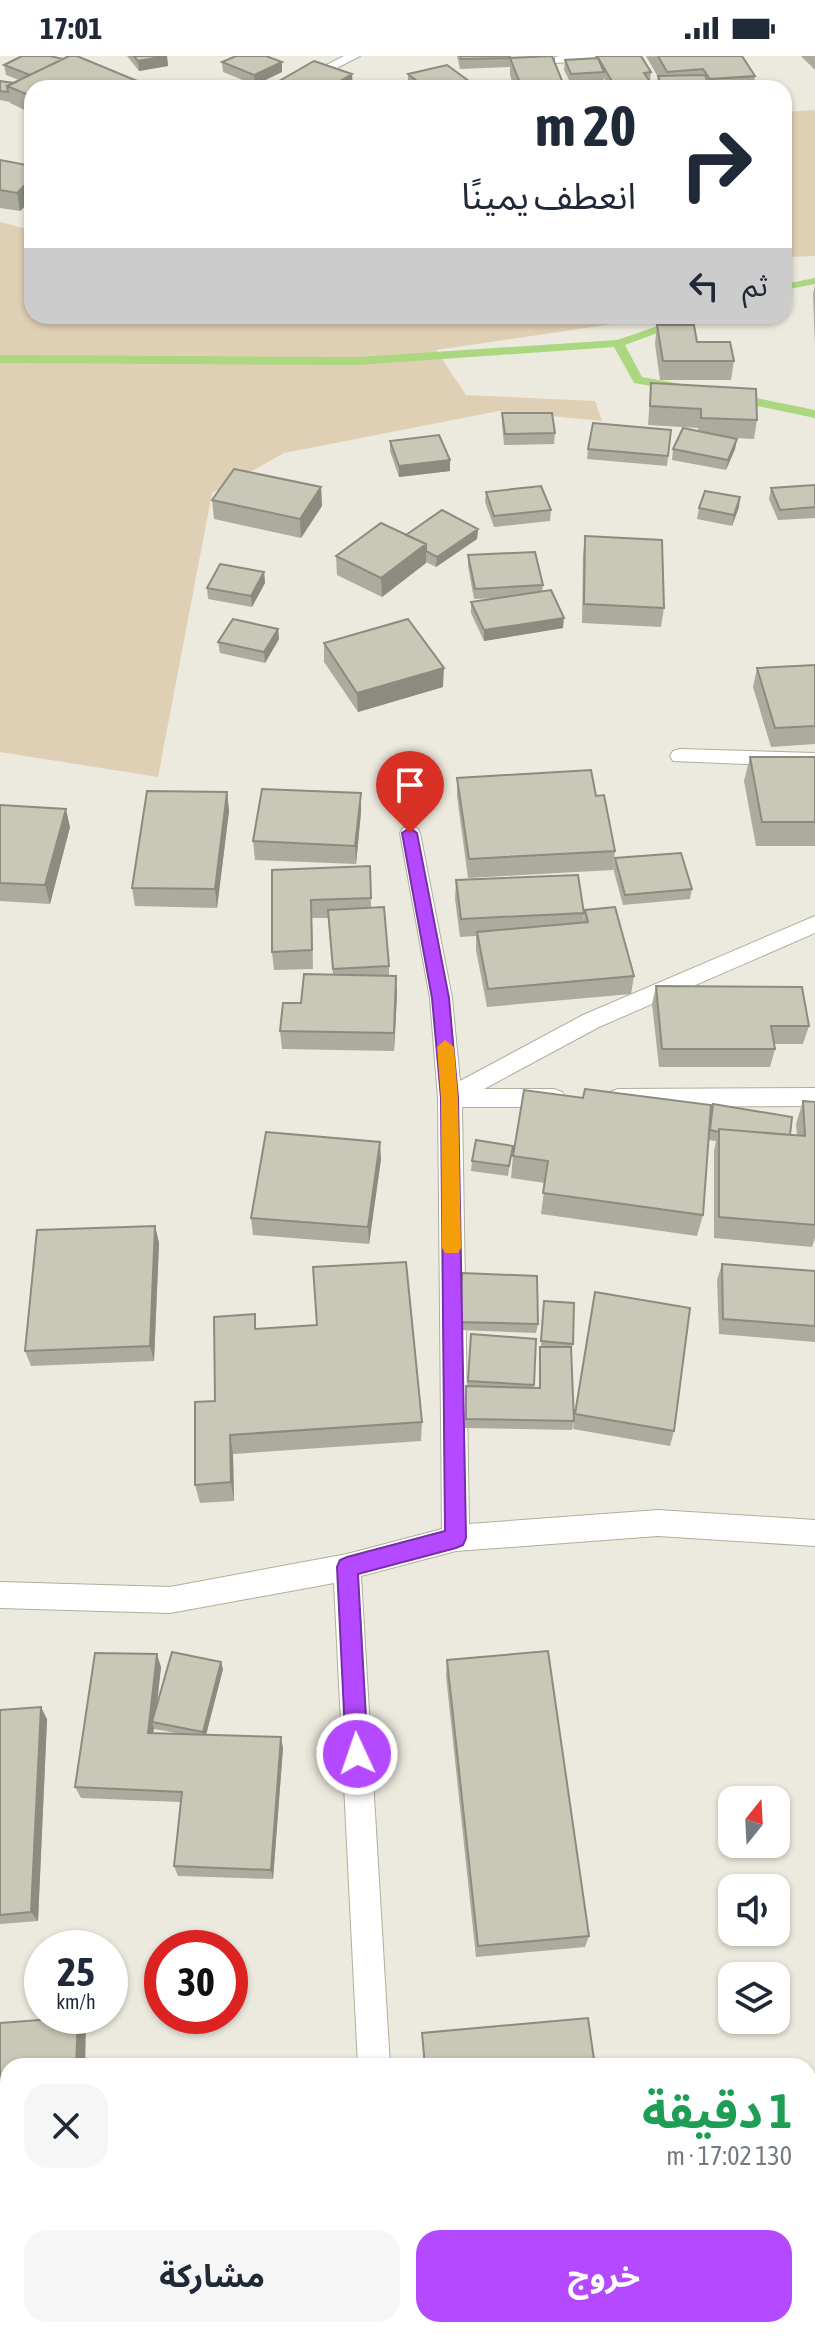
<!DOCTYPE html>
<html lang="ar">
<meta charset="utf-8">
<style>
:root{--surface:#fff;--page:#f6f6f7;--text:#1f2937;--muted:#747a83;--accent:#b549ff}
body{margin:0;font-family:"Asap Condensed","Noto Sans Arabic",sans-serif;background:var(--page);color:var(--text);direction:rtl;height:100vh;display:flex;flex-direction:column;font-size:30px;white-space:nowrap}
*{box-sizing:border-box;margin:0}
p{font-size:26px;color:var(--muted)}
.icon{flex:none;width:44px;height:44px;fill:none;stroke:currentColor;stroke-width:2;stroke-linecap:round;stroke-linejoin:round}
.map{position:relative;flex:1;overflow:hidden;direction:ltr}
.side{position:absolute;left:0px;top:2002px;width:816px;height:280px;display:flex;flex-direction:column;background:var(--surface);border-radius:24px 24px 0 0;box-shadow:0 2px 6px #0004;direction:rtl}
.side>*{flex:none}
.banner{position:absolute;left:24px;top:24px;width:768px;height:244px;border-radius:24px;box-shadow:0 2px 6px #0004;direction:rtl;background:#fff;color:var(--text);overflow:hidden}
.needle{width:52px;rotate:18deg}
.tools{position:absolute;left:718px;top:1730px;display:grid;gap:16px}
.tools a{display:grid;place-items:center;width:72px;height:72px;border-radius:16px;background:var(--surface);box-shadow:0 2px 6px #0004;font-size:40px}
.speed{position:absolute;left:24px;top:1874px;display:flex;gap:16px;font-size:40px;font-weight:700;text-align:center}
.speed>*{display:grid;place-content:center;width:104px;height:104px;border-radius:50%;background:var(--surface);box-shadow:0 2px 6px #0004;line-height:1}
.speed small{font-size:20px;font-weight:400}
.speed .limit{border:12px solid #d22;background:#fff;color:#111}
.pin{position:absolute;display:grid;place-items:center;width:68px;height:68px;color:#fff;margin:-82px -34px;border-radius:50% 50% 50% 0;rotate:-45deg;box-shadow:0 0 8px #0007}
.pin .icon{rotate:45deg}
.me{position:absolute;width:88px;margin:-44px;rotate:357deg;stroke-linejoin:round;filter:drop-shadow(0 0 6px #0008)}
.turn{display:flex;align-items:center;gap:28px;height:168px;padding:0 24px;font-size:36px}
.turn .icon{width:104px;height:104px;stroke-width:2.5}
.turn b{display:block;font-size:56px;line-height:68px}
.then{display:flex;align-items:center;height:76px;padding:0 24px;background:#0003;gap:16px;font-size:30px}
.round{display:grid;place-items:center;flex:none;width:84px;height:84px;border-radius:24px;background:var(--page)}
.overview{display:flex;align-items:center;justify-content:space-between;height:136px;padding:0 24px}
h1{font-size:48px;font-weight:700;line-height:60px;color:#1e9e55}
.primary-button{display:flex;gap:16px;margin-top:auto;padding:16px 24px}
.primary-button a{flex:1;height:92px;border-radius:24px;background:var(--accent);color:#fff;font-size:32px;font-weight:700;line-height:92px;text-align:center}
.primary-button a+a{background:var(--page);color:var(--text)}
.status{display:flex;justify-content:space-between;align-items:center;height:56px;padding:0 40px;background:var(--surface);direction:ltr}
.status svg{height:22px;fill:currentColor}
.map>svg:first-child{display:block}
.green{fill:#dfcfb4}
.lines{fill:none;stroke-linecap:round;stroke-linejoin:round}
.stream{fill:#abd780;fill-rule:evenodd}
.street-casing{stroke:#afaf9d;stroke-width:2}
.street{fill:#fff;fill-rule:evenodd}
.wall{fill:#adab9d;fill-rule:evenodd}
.shaded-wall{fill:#8d8b7f}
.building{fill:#c9c7b6;stroke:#8d8b7f;stroke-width:2}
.route{fill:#b549ff;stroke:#762fa6;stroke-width:2}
.slow{fill:#f59e0b}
</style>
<div class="status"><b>17:01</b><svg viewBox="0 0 49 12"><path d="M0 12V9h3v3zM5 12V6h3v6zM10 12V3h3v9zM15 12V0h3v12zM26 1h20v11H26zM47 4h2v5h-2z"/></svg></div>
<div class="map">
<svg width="815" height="2282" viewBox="0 0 815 2282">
<rect width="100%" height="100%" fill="#eceade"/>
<!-- green -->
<path class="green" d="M815,54V200L784,201V147L787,145L784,136V56Z
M0,166L32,174V260H634L626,266L436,294L466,339L595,345L602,365L499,355L284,397L212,437L158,721L0,696Z"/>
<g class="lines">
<!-- stream -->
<path class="stream" d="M815,222V228L784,234V228Z
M687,260H704L625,289L642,321L687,329L689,332L683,336L634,327L614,291L358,309L0,307V299L358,301L617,284Z
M732,337L815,354V362L728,344V338Z"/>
<defs>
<path id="street" d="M344,0H360L298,32H281Z
M560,0H612L606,4L555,7V1Z
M680,693L815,697V711L673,705L670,700L673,695Z
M410,770L417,772L420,777L452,942L460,1025L583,959L815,860V877L599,971L484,1033H554L562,1036L566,1042L562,1048L554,1051H462L469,1468L658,1454L815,1464V1490L658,1480L456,1495L361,1520L390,2010H358L334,1527L170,1557L0,1552V1526L170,1531L347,1498L442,1473L438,1042L430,942L400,777L403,772Z
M815,1032V1050L618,1051L610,1048L606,1042L610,1036L618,1033Z
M370,2274H406V2282H370Z"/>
</defs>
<!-- street casing -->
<use href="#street" class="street-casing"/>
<!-- street -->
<use href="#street" class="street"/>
</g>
<!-- wall -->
<path class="wall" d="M127,0H167L168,10L139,15Z
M457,0H510V11L460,13Z
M595,0H641L651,16L650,26L653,30V32H610L604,22L603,26L571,28L564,14L565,4L595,2Z
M646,0H742L755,20L753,32H656L658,21Z
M801,0H815V14Z
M510,2L565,32H514L510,19Z
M222,6H282V16L255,29L223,16Z
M4,9L154,32H32L29,56L10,47V46L0,44V25L14,27L19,24L6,19Z
M408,18L473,28V32H413L408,28Z
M0,104L32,110L20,155L0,152Z
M815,229V290L813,238Z
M657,269L697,286L734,305L731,324H660L655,288Z
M651,327L757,364L754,383L736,382L735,393L726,414L672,404L673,393L698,375V372L648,369Z
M502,357L555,377L554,388L504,389L502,368Z
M671,374L667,410L587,403L588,393Z
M390,385L450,415L399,421L390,395Z
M815,429V462L778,464L769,443L771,432Z
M321,431L322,450L301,482L214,463L212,444Z
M486,436L551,454L550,465L494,471L485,446Z
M739,451L732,470L697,463L699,452Z
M478,473L477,483L436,511L426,506V507L382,541L337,519L336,500L406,479Z
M585,480L664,552L661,571L582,567L583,500Z
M468,499L543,529L542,535L563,572L484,585L471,557V546L500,542L474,543L468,510Z
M264,516L265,527L252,551L208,543L207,532Z
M278,573L279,583L265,607L220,597L218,586Z
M324,587L443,631L358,656L324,606Z
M815,609V688L771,691L753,631L757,612Z
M750,701H815V790H756L744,725Z
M457,722L596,740L615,795L613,814L468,822L457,740Z
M227,736L229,755L217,852L135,850L132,832Z
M0,749L70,771L50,848L0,845Z
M361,756L356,808L255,804L253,785Z
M615,802L692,833L690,843L623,849L613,812Z
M370,810L371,851L389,910V920L397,938L394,995L282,993L280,975L301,947L333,919L329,862H312L313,913L274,914L272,896V814Z
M456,824L584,857L583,866L585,854L634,920L631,938L487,951L476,894V880L460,881L455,843Z
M656,930L809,970L803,988H774L775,993L770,1011H659L652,948Z
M803,1045L815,1046V1182L812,1191L714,1182V1095L716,1085L708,1084L703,1159L697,1180L541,1158L545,1127L511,1122L513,1100L710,1062L713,1048L790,1079L797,1080L796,1068Z
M513,1090L508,1120L471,1115L472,1105Z
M381,1103L369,1188L253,1179L251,1162Z
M155,1170L159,1187L154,1305L31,1310L25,1295Z
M722,1208L815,1215V1286L719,1278L717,1224Z
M462,1217L538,1268L536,1277L460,1274Z
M595,1236L674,1375L670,1390L573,1373Z
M544,1245L573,1288L571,1297L574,1365L572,1374L465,1372V1339L467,1330L471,1278L536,1283L534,1332H539V1300L541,1291Z
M257,1273L422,1366L421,1385L233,1398L234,1445L200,1447L195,1429L215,1345Z
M447,1604L589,1880L585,1891L476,1901L446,1620Z
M161,1611L156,1651L223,1613L206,1679L283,1692L273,1823L178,1820L174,1810L180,1746L81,1742L75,1731ZM154,1672V1673L182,1678L153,1677Z
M0,1654L47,1663L38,1865L0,1868Z
M808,2041L815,2042V2145L808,2144Z"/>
<!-- shaded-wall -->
<path class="shaded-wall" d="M167,0L168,10L139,15L138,5Z
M282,6V16L255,29L254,19Z
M352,18L353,32H328Z
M54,26L55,32H40Z
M32,36V55L29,56L26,38Z
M32,122V144L20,155L17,137Z
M737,383L735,393L726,414L728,404Z
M450,404V415L399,421V410Z
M321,431L322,450L301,482L300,463Z
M740,441L739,451L732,470L734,459Z
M478,473L477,483L436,511L437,501Z
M426,488V507L382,541L381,522Z
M264,516L265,527L252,551L251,540Z
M564,562L563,572L484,585V574Z
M278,573L279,583L265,607L264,596Z
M444,612L443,631L358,656L357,637Z
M227,736L229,755L217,852L215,833Z
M361,737V756L356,808L355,790Z
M66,753L70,771L50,848L45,829Z
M396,920L397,938L394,995V977Z
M380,1086L381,1103L369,1188L368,1171Z
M155,1170L159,1187L154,1305L150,1290Z
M230,1379L233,1398L234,1445L231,1426Z
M157,1598L161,1611L155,1667L152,1666L154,1672L152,1688L148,1677Z
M221,1606L223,1613L205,1683L203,1676Z
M41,1651L47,1663L38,1865L31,1856Z
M281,1681L283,1692L273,1823L271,1814Z
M78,1961L86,1970L85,2010H76Z"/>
<!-- building -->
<path class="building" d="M22,0H50L63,3L30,19L4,9Z
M69,0H77L154,32H69L54,26L40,32H32V36L26,38L7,30Z
M134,0H166L138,5Z
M236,0H266L282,6L254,19L222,6Z
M460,0H510V2L461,3Z
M552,0L565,32H522L510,2Z
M597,0H641L651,16L644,17L653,30L616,32Z
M658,0H742L755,20L710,23L703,13L667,16Z
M598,2L604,16L571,18L565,4Z
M314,5L352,18L328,32H287L274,28Z
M447,9L473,28L458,32H426L408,18Z
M705,19L710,32H662L658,20Z
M0,25L14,27L7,30L8,36L0,35Z
M0,104L32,110V122L17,137L0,134Z
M657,269H694L697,286H730L734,305H663Z
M651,327L756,333L757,364L701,362V353L650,350Z
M502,357H552L555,377L505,378Z
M593,367L671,374L668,400L588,393Z
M683,372L737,383L728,404L673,393Z
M439,379L450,404L399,410L390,385Z
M234,413L321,431L300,463L212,444Z
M815,429V451L780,454L771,432Z
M541,430L551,454L494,460L486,436Z
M705,435L740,441L734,459L699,452Z
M442,454L478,473L437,501L426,495V488L406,479Z
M381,467L426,488L381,522L336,500Z
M585,480L662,484L664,552L584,548Z
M535,496L543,529L475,533L468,499Z
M220,508L264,516L251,540L207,532Z
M551,534L564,562L484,574L471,546Z
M233,563L278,573L264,596L218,586Z
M408,563L444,612L357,637L324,587Z
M815,609V670L775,672L757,612Z
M750,701H815V766H762Z
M591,714L596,740L604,739L615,795L469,803L457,722Z
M262,733L361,737L355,790L253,785Z
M147,735L227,736L215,833L132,832Z
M0,749L66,753L45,829L0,827Z
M681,797L692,833L625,839L615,802Z
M370,810L371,842L311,844L312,894L272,896V814Z
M578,819L584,857L461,863L456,824Z
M384,851L389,910L333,913L328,854Z
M615,851L634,920L488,933L477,876L588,866L585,854Z
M304,918L396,920L394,977L280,975L283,947H301Z
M656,930L802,931L809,970H771L775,993H662Z
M585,1033L711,1049L703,1159L543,1137L548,1105L513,1100L524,1034L583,1042Z
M803,1045L815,1046V1169L719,1161V1073L805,1080Z
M713,1048L792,1061L790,1079L719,1073V1076L710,1074Z
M266,1076L380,1086L368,1171L251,1162Z
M476,1084L513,1090L509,1110L472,1105Z
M155,1170L150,1290L25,1295L37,1174Z
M406,1206L422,1366L230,1379L231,1426L195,1429V1346L215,1345L214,1261L255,1258V1273L317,1269L313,1211Z
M722,1208L815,1215V1270L723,1263Z
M462,1217L537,1220L538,1268L460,1266Z
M595,1236L690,1252L674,1375L575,1358Z
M544,1245L574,1247L573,1288L541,1285Z
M471,1278L536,1283L534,1329L468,1325Z
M540,1291H571L574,1365L466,1363V1330L540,1332Z
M548,1595L589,1880L478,1890L447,1604Z
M172,1596L221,1606L203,1676L152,1666Z
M95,1597L157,1598L148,1677L281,1681L271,1814L174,1810L182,1736L75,1731Z
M41,1651L31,1856L0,1859V1654Z
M78,1961L76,2010H8V2242H0V1967Z
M588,1962L595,2010H425L422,1977Z
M192,2003V2010H109Z
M808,2041L815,2042V2140L808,2139Z"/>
<!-- route -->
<path class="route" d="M410,772L417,777L449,942L458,1042L466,1482L463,1489L456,1492L358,1518L368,1698L365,1706L357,1709L349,1706L346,1698L337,1511L340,1504L347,1501L445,1475L441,1042L432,942L402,777Z"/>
<!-- slow -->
<path class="slow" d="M445,984L454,991L458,1042L461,1192L458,1197H445L442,1192L441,1042L437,991Z"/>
</svg>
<div class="tools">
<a><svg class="needle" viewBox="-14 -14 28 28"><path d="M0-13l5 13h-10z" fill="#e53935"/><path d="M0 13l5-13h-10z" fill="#747a83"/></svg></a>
<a><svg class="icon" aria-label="sound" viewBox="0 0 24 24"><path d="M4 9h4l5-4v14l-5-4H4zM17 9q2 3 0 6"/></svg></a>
<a><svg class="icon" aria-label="layers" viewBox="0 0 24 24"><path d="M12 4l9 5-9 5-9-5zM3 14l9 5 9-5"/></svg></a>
</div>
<div class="speed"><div>25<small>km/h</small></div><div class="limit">30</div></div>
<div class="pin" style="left:410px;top:777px;background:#d93025"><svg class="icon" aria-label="arrive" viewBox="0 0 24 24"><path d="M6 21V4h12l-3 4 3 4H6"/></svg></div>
<svg class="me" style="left:357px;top:1698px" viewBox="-20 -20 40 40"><circle r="17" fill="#b549ff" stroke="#fff" stroke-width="3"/><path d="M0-11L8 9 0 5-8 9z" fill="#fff"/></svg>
<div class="banner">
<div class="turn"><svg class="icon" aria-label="right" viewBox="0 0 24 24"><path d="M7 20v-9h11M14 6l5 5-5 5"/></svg><div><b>20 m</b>انعطف يمينًا</div></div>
<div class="then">ثم<svg class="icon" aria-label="left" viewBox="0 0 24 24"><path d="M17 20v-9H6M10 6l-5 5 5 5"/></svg></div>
</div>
<section class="side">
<div class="overview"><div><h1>1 دقيقة</h1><p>130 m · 17:02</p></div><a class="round"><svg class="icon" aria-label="close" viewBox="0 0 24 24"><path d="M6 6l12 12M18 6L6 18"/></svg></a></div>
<div class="primary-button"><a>خروج</a><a>مشاركة</a></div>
</section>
</div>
